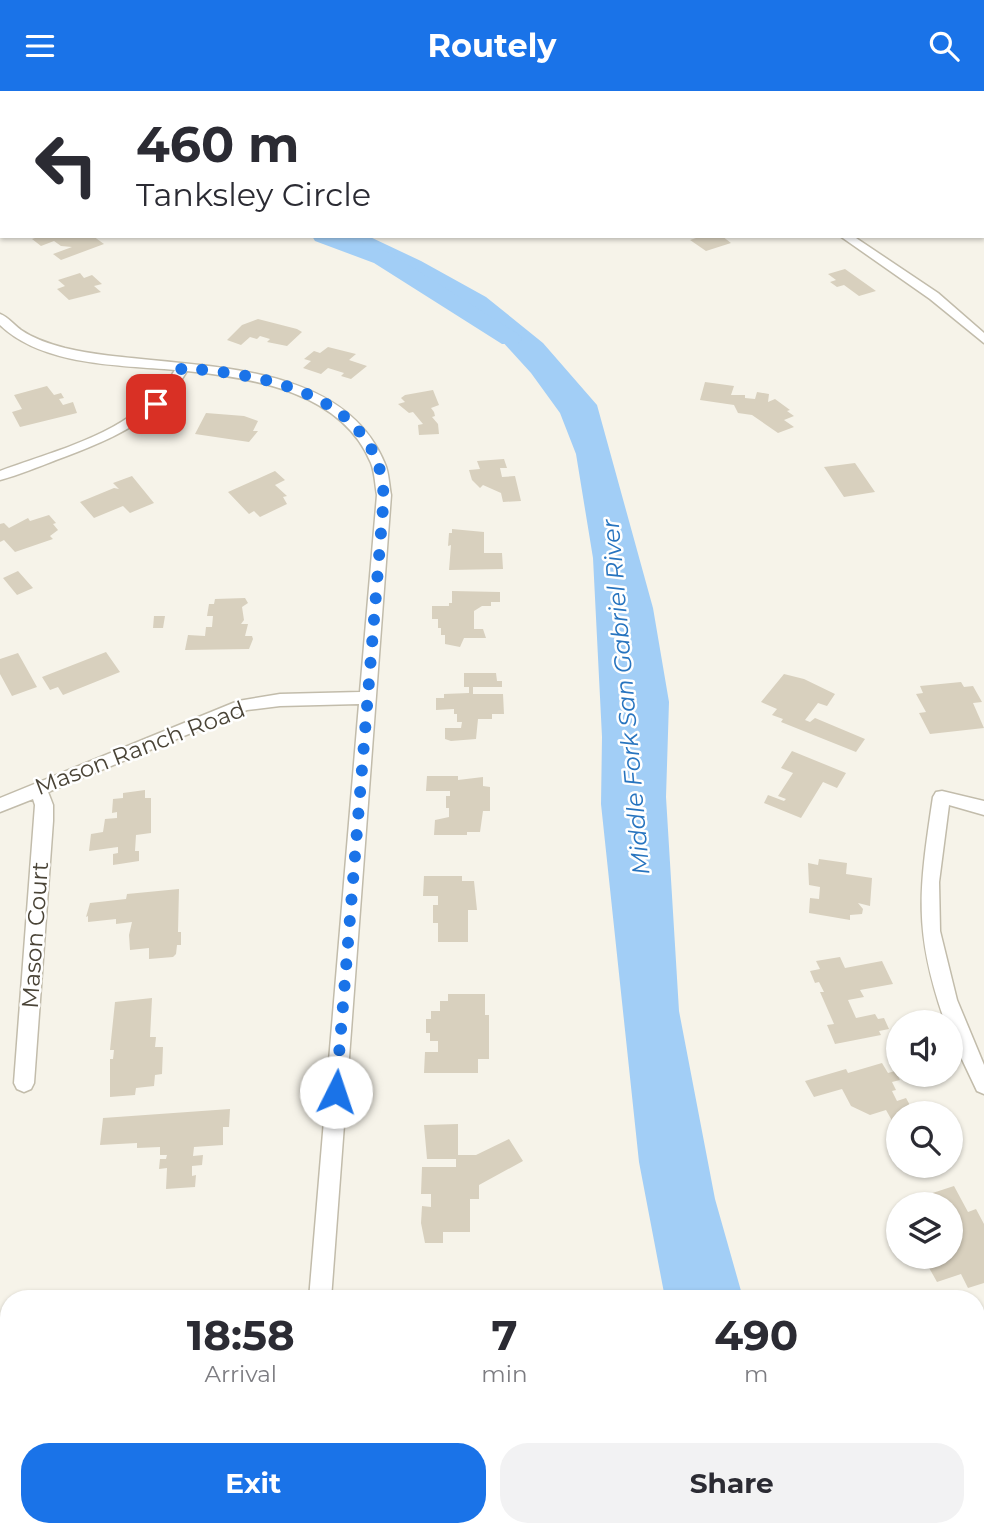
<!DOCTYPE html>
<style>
:root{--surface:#fff;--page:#f2f2f3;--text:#2b2b33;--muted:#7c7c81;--accent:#1a73e8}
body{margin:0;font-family:Montserrat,sans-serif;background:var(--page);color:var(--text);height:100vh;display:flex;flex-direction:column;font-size:26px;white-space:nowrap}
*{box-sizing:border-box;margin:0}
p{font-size:23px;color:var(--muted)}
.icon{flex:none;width:38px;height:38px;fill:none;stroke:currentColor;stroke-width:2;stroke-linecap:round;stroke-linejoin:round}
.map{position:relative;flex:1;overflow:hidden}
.panel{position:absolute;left:0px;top:1199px;width:985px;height:247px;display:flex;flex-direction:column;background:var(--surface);border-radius:28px 28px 0 0;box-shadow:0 2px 5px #0004}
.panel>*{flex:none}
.hud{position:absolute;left:0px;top:0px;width:985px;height:147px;box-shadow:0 2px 5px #0004;background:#fff;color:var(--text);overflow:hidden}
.fabs{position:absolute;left:886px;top:919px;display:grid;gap:14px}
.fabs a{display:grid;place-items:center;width:77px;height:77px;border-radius:50%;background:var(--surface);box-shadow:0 2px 5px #0004;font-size:35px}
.pin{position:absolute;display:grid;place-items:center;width:60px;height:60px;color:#fff;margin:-30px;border-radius:14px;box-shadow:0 4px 10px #0006}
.me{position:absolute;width:77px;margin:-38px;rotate:4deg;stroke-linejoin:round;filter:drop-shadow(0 0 5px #0008)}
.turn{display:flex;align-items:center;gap:24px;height:147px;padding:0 21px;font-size:32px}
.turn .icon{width:91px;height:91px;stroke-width:2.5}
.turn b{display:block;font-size:49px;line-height:60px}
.eta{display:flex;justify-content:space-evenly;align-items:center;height:119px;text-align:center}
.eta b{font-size:42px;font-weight:700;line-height:49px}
.cta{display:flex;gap:14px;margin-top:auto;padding:14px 21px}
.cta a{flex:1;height:80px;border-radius:28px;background:var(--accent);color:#fff;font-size:28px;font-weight:700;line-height:80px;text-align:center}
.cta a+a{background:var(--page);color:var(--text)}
header{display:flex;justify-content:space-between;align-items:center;height:91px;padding:0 21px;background:var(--accent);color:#fff;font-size:32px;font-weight:700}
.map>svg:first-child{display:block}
.water{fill:#a2cef6}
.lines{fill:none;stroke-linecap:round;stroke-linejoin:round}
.river{fill:#a2cef6;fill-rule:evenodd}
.building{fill:#d8d0be}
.minor-casing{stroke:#c2bcab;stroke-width:3}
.minor{fill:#fff;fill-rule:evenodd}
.route{stroke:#1a73e8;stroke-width:12;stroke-dasharray:0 21.6}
.labels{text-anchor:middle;stroke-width:5;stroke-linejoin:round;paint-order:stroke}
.street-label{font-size:23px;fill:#4a4437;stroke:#fff}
.water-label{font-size:24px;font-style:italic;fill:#2774bf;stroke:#fff}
</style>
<header><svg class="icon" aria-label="menu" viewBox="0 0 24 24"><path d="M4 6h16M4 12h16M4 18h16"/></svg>Routely<svg class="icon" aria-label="search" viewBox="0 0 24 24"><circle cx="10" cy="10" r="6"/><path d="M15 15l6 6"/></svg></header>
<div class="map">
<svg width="984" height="1445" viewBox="0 0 984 1445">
<rect width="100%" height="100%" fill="#f6f3e9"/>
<!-- water -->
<path class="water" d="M313,145H368L421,170L486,206L543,252L597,314L653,517L669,611L666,706L679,920L715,1108L743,1207H665L639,1071L601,713L602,646L593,467L576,363L560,322L531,282L501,249L457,211L411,186Z
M725,1437H806L808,1445H727Z"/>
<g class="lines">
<!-- river -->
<path class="river" d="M312,145H343L390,162L518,243L522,248L518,253H502L374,172L315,150Z"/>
</g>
<!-- building -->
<path class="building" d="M41,145H93L104,153L61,169L53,163L72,156L61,155L54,150L41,155L32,148Z
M693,145H722L731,152L706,160L690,149L696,147Z
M845,178L876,200L859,205L844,194L837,196L830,191L836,189L828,183Z
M80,182L84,187L92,184L102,193L94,195L101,201L69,209L57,198L65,195L58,189Z
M258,228L297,238L302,241L287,255L267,251L270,248L260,245L257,248L250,246L241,254L227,249L242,234Z
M328,256L356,263L349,269L367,275L351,288L341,285L344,282L328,277L321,283L303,277L311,270L304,268L314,260L320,262Z
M705,291L734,295L731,304H745V307L755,308L757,301L769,303L768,311L775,308L790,319L787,320L794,325L784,329L794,336L778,342L752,324L738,322L734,314L700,309Z
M47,295L54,304L61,302L64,307L59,308L63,314L73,311L77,322L20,336L12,321L22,318L14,304Z
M433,299L439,314L431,317L434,321L435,325L432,326L438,333L439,343L419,344L418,334L423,333L413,321L409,322L398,313L405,311L401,307L405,304Z
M206,322L244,325L258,330L253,340H258L249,351L195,343Z
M504,368L507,377H500L502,386L515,385L521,410L503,411L501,402L483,394L480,397L472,389L469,379L480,378L477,370Z
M855,372L875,401L844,406L824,376Z
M275,380L285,389L275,394L287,405L283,406L287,413L260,426L254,420L249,423L228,401Z
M132,385L154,412L130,422L123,415L94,427L80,411L114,397L119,398L113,392Z
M49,424L56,432L53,433L58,439L50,445L53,448L15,461L4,449L0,451V433L4,432L9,437L28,427L30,430Z
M452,438L484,441V462H502L503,478L449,479L451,454L448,455L449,442H452Z
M18,480L33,497L17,504L3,487Z
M452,500L500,501V511H491V515H482L474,520V538H483L486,547H464L460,556L445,553V544H441V537H438V528H432V515H449V512H452Z
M245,507L248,512L242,516L244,529L241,533H248L245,545H252L253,548L249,558L185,559L188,544L205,545L206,536H212L213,525H207L209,513H214L215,508Z
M154,525H165L163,537H153Z
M106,561L120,581L63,604L58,596L50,599L42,586Z
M18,562L37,596L12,605L0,583V568Z
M464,582H496L497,590H502V596H473V603H503L504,623H492V628H478L476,648L451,650L445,648V637H461L462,631H457V623H454V618L436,619V607H444V603L469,602V596H464Z
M784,583L804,588L835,603L827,615L818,612L805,629L810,631L815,627L865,648L856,661L781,631L783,628L772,624L777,618L761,611Z
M961,591L964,596L973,595L982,611L973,612L984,637L930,643L919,622L926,621L916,603L923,602L920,595Z
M792,660L846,682L837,697L823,691L801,727L764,712L768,704L784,710L786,708L778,705L793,682L781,677Z
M427,685H458V689L483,686V695L490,696V720H483L480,741H467V744H434L435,729L449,726V717H446V705H450V700H426Z
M145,699V707H151V742L136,744L135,760H139V770L113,774V763L118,762V756L89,760L91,743L103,741L105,728L117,727V721L112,722L113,708L123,707V702Z
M819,768L847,772L846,783L872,787L870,815L858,812L863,818L862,823L850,824V829L809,822L810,807L819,808L820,796L809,794L808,772L818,774Z
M424,785H462V790H474L477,819H468V851H438V832H433V814H438V805H423Z
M179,798L178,841H181V854H177L176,863L173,866L149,868V857L130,859L129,844L132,831L116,833V828L88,831V825L86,826L90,812L126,808L127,803Z
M840,866L845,877L882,870L893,893L860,899L864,906L848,909L856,927L875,923L878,928L884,927L889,938L879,940L881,944L835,953L827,934L834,933L820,901H824L819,891L815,892L810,880L820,878L816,870Z
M448,903H485V924H489V968H478V982H424L425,961H438V950H430V942H426V928H431V920H440V910H448Z
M152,907L150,946H156L155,956H163L162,983L155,984L154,995L136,997L135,1004L110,1006V968H113L114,959H110L115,911Z
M882,972L888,982L895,980L900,989L892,991L896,999L892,1000L897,1010L906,1007L912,1018L924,1014L929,1022H898V1040L886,1019L870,1024L851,1015L842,998L814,1006L805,990L846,978L848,982Z
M230,1018L229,1036H223V1054L194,1056L193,1065L203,1064L202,1074L192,1075V1085L196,1084L195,1096L166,1098L167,1077L159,1078L160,1068H166L167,1064H160V1056L137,1057V1052L100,1054L103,1027Z
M458,1033V1064H476L509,1048L523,1070L479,1094V1108H470V1141H443V1152H425L421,1132L422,1115L431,1116V1103H421L422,1076H456V1068H427L424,1034Z
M954,1095L968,1121L976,1118L984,1133V1192L968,1197L961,1183L937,1191L923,1166H950V1113H907L908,1110Z
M981,1245L984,1251V1370L976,1355V1247Z
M487,1437H502L503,1445H433Z"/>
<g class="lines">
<defs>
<path id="minor" d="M501,0H514L516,2H502Z
M966,0H978L980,2H967Z
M840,145H853L938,202L984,242V252L930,208Z
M0,223C8,226 14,234 21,239C34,248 50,253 65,257C164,281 338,257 385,373C389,382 389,394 391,404L331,1208H309L359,613L280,615L247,619L48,701L53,714V730L34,992L31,998L24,1001L17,998L14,992L35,714L33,708L0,721V707L238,610L280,603L360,601L377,404C375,394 375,382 371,372C342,301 254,287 187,280C158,330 108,350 56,369C38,376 19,384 0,389V380C62,357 139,340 175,279C119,274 43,275 0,234Z
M942,700L984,710V724L949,714L939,791L940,840L957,909L984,974V1003L977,1000L950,943V931H945C913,840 919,799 933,706L936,701Z
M270,1437H296L293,1445H267Z"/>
</defs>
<!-- minor casing -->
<use href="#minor" class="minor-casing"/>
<!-- minor -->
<use href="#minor" class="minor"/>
</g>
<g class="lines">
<!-- route -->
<path class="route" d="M156,313L182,277C252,282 349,297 378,372C381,382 382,394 384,404L336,1001"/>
</g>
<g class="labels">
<!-- street labels -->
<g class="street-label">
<text transform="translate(140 657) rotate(-21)" y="8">Mason Ranch Road</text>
<text transform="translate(35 844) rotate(-86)" y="8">Mason Court</text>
</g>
<!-- water labels -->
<g class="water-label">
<text transform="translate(626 606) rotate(-95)" y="8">Middle Fork San Gabriel River</text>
</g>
</g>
</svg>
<div class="fabs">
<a><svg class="icon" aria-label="sound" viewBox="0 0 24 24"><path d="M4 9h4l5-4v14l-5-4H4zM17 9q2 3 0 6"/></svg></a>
<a><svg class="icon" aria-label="search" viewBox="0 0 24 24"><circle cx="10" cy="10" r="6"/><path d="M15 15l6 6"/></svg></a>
<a><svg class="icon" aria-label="layers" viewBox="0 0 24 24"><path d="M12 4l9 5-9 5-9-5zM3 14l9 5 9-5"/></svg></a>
</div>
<div class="pin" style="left:156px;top:313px;background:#d93025"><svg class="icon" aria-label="arrive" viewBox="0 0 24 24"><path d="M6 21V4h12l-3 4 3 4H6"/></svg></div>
<svg class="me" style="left:336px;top:1001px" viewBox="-20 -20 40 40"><circle r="19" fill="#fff"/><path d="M0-13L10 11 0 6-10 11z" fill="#1a73e8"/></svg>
<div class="hud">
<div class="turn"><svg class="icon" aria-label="left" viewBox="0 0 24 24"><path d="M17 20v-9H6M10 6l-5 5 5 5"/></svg><div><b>460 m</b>Tanksley Circle</div></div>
</div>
<section class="panel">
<div class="eta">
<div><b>18:58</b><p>Arrival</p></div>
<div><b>7</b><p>min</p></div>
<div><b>490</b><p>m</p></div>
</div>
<div class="cta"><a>Exit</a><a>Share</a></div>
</section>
</div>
